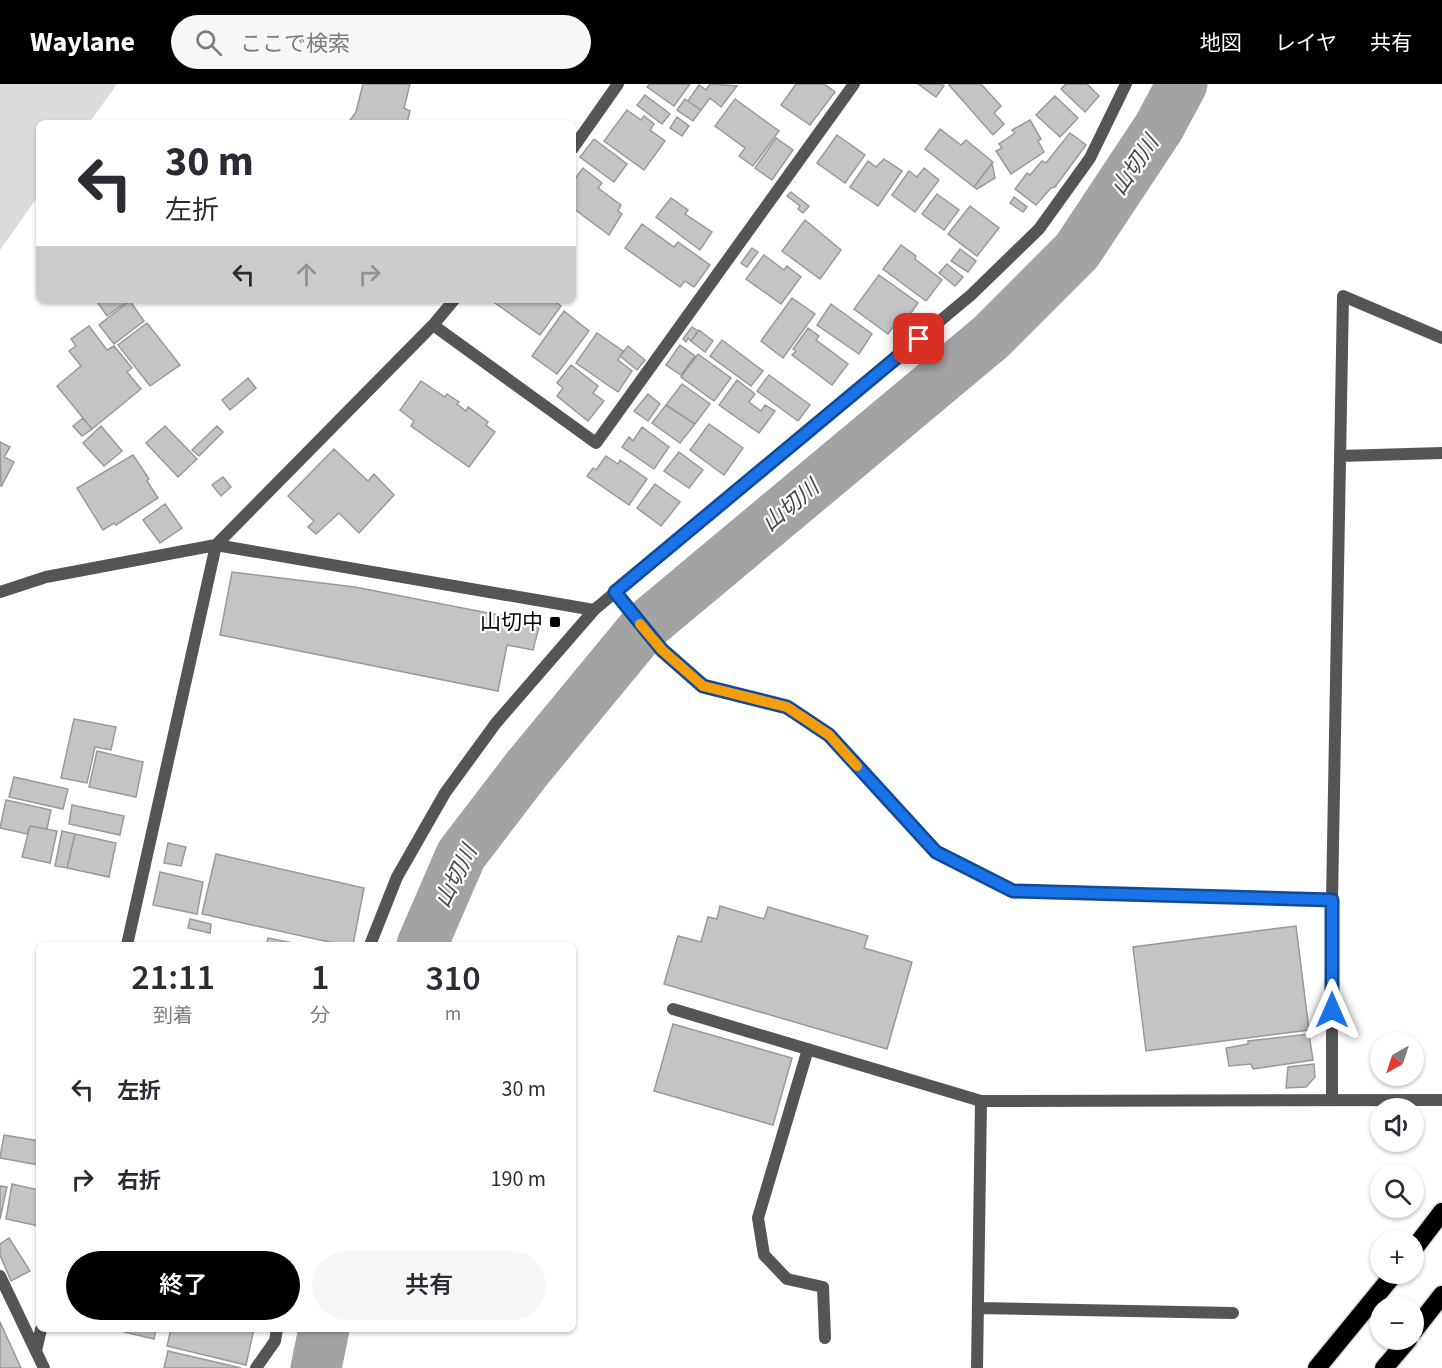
<!DOCTYPE html>
<html lang="ja">
<meta charset="utf-8">
<style>
:root{--surface:#fff;--page:#f7f7f7;--text:#2b2b33;--muted:#7c7c81;--accent:#000}
body{margin:0;font-family:"Source Sans 3","Noto Sans JP",sans-serif;background:var(--page);color:var(--text);height:100vh;display:flex;flex-direction:column;font-size:22px;white-space:nowrap}
*{box-sizing:border-box;margin:0}
p{font-size:20px;color:var(--muted)}
.icon{flex:none;width:33px;height:33px;fill:none;stroke:currentColor;stroke-width:2;stroke-linecap:round;stroke-linejoin:round}
.map{position:relative;flex:1;overflow:hidden}
.drawer{position:absolute;left:36px;top:858px;width:540px;height:390px;display:flex;flex-direction:column;background:var(--surface);border-radius:9px;box-shadow:0 2px 4px #0004}
.drawer>*{flex:none}
.banner{position:absolute;left:36px;top:36px;width:540px;height:183px;border-radius:9px;box-shadow:0 2px 4px #0004;background:#fff;color:var(--text);overflow:hidden}
.needle{width:39px;rotate:219deg}
.tools{position:absolute;left:1370px;top:948px;display:grid;gap:12px}
.tools a{display:grid;place-items:center;width:54px;height:54px;border-radius:50%;background:var(--surface);box-shadow:0 2px 4px #0004;font-size:30px}
.pin{position:absolute;display:grid;place-items:center;width:51px;height:51px;color:#fff;margin:-26px;border-radius:12px;box-shadow:0 3px 9px #0006}
.me{position:absolute;width:66px;margin:-33px;rotate:0deg;stroke-linejoin:round;filter:drop-shadow(0 0 4px #0008)}
.turn{display:flex;align-items:center;gap:21px;height:126px;padding:0 30px;font-size:27px}
.turn .icon{width:78px;height:78px;stroke-width:2.5}
.turn b{display:block;font-size:42px;line-height:51px}
.lanes{display:flex;align-items:center;height:57px;padding:0 30px;background:#0003;justify-content:center;gap:30px;direction:ltr}
.lanes .off{opacity:.35}
.eta{display:flex;justify-content:space-evenly;align-items:center;height:102px;text-align:center}
.eta b{font-size:36px;font-weight:600;line-height:42px}
.primary-button{display:flex;gap:12px;margin-top:auto;padding:12px 30px}
.primary-button a{flex:1;height:69px;border-radius:36px;background:var(--accent);color:#fff;font-size:24px;font-weight:600;line-height:69px;text-align:center}
.primary-button a+a{background:var(--page);color:var(--text)}
ul{padding:0;list-style:none}
li{display:flex;align-items:center;gap:18px;height:90px;padding:0 30px}
li div{flex:1}
li b{display:block;font-size:22px}
li em{font-style:normal}
header{display:flex;align-items:center;gap:36px;box-sizing:border-box;height:84px;padding:0 30px;background:var(--accent);color:#fff}
header strong{font-size:28px}
nav{display:flex;gap:33px;margin-inline-start:auto;font-size:21px}
.search{width:420px;height:54px;background:var(--page);display:flex;align-items:center;gap:15px;box-sizing:border-box;padding:0 21px;border-radius:33px;color:var(--muted);font-size:22px}
.map>svg:first-child{display:block}
.green{fill:#dcdcdc}
.lines{fill:none;stroke-linecap:round;stroke-linejoin:round}
.river{stroke:#a3a3a3;stroke-width:51}
.building{fill:#c4c4c4;stroke:#999;stroke-width:1.5}
.motorway-casing{stroke:#dbdbdb;stroke-width:21}
.minor{stroke:#555;stroke-width:12}
.motorway{stroke:#000;stroke-width:18}
.route-casing{stroke:#114b97;stroke-width:15}
.route{stroke:#1a73e8;stroke-width:10}
.slow{stroke:#f59e0b;stroke-width:10}
.poi-dot{fill:#000;stroke:#fff;stroke-width:2}
.labels{text-anchor:middle;stroke-width:4.5;stroke-linejoin:round;paint-order:stroke}
.poi-label{font-size:21px;fill:#000;stroke:#fff;text-anchor:end}
.water-label{font-size:22px;font-style:italic;fill:#444;stroke:#fff}
</style>
<header>
<strong>Waylane</strong>
<div class="search"><svg class="icon" aria-label="search" viewBox="0 0 24 24"><circle cx="10" cy="10" r="6"/><path d="M15 15l6 6"/></svg>ここで検索</div>
<nav><a>地図</a><a>レイヤ</a><a>共有</a></nav>
</header>
<div class="map">
<svg width="1442" height="1284" viewBox="0 0 1442 1284">
<rect width="100%" height="100%" fill="#fff"/>
<!-- green -->
<path class="green" d="M0,0H117L89,39H39V111L0,166Z"/>
<g class="lines">
<!-- river -->
<path class="river" d="M422,861L461,771L526,686L644,543L991,253L1077,167L1159,43L1182,0
M316,1284L324,1245"/>
</g>
<!-- building -->
<path class="building" d="M363,0H410L404,24L410,27L407,39H348L356,28Z
M650,0H690L674,22L647,3Z
M710,0L737,2L721,23L710,14L701,26L688,17L699,1L706,6Z
M796,0H824L835,8L810,41L781,21Z
M918,0H941L944,2L936,13Z
M950,0H981L1001,22L994,29L1004,40L993,51L949,1Z
M1066,0H1087L1099,12L1085,28L1061,5Z
M645,11L670,30L662,40L637,21Z
M1055,12L1078,34L1060,53L1036,31Z
M685,15L701,26L693,37L677,26Z
M735,15L779,47L753,82L739,72L745,64L715,42Z
M627,26L641,36L644,32L654,40L650,46L665,57L644,86L604,57Z
M677,33L689,42L682,52L670,44Z
M1030,36L1041,55L1038,57L1044,68L1011,90L996,67L1002,64L999,60L1015,49L1012,46Z
M940,45L961,61L966,56L993,78L974,103L925,65Z
M1070,49L1086,61L1055,103L1051,104L1036,121L1015,105L1027,89L1030,91L1042,77L1046,79Z
M837,51L865,71L845,99L817,79Z
M776,54L793,66L772,96L755,84Z
M594,55L627,80L614,98L580,73Z
M884,75L902,87L878,122L850,103L868,77L876,83Z
M992,79L995,94L977,105L974,103Z
M583,84L602,99L598,104L621,121L618,127L622,130L609,151L573,124V97Z
M924,84L939,96L915,128L892,111L909,87L917,93Z
M791,108L809,122L803,129L798,125L800,122L787,112Z
M937,110L959,126L944,146L922,130Z
M1014,113L1027,123L1023,128L1010,119Z
M671,114L688,126L685,130L712,148L700,166L656,133Z
M970,122L999,144L977,172L948,150Z
M805,136L841,166L820,195L782,167Z
M642,140L674,163L678,158L710,181L694,203L685,197L680,203L625,164Z
M901,161L916,172L915,175L942,196L926,217L883,185Z
M752,164L758,168L747,183L741,179Z
M960,165L976,177L968,188L951,177Z
M764,171L784,186L787,182L801,193L781,220L746,195Z
M947,180L963,193L955,202L939,189Z
M879,191L918,219L898,248L892,244L888,250L854,225Z
M792,214L815,230L783,274L761,257Z
M96,216H125L126,218L107,232Z
M497,216H553L561,222L540,251L495,219Z
M130,217L144,237L114,260L99,241Z
M831,220L872,250L859,270L817,241Z
M564,227L589,247L557,290L532,272Z
M147,239L180,281L150,302L118,261Z
M89,242L107,266L114,262L132,284L127,288L141,305L92,345L57,302L81,282L69,267L76,262L71,255Z
M692,243L698,247L691,257L688,254L686,258L683,255Z
M808,244L819,252L816,256L848,280L832,301L792,271L796,267L793,265Z
M699,246L713,257L705,268L691,257Z
M597,249L623,267L618,276L632,287L618,308L576,279Z
M722,256L763,287L751,302L710,272Z
M680,261L695,272L681,291L666,281Z
M628,262L645,276L637,286L620,272Z
M698,270L731,294L714,317L681,293Z
M571,281L598,302L593,309L604,317L588,337L557,312L563,304L557,299Z
M769,291L810,321L798,337L757,307Z
M248,294L256,304L230,326L222,316Z
M737,296L755,310L749,318L761,327L765,321L775,327L759,349L719,321Z
M421,297L445,313L447,310L459,318L457,320L466,327L468,323L488,338L486,341L495,348L469,383L411,342L414,337L400,326Z
M682,300L710,320L695,340L666,321Z
M648,310L660,320L648,337L634,327Z
M666,321L695,340L680,359L652,339Z
M83,334L92,345L82,352L73,342Z
M709,340L743,364L724,391L690,366Z
M101,342L122,367L104,382L83,359Z
M165,342L197,375L178,393L146,359Z
M217,342L223,348L199,372L192,366Z
M642,343L669,363L654,385L622,363L629,353L633,357Z
M0,358L10,363L4,373L14,378L1,403Z
M334,365L368,397L374,390L394,411L359,449L339,429L316,450L308,443L314,437L288,412Z
M679,368L703,386L689,404L664,387Z
M133,371L149,395L147,397L158,414L116,441L114,439L103,446L77,404Z
M606,372L618,380L620,376L647,395L629,421L587,392L593,384L596,386Z
M223,393L231,403L221,412L212,401Z
M655,400L680,418L661,442L637,424Z
M165,420L182,444L160,459L143,436Z
M232,488L355,503L540,539L533,566L507,561L498,607L220,551Z
M74,635L116,643L111,666L95,663L87,699L61,694Z
M97,667L143,678L136,713L89,703Z
M14,693L68,705L63,725L9,713Z
M6,716L51,726L47,745L30,742L27,750L0,744Z
M72,721L124,732L120,751L69,740Z
M30,742L57,747L50,779L22,773Z
M62,747L75,750L67,784L55,782Z
M75,750L116,759L109,793L67,784Z
M168,759L186,763L181,782L164,779Z
M216,770L364,804L353,861H343L202,830Z
M160,788L203,798L197,830L153,821Z
M720,822L764,835L768,823L868,852L864,864L912,878L887,965L664,900L678,852L701,858L708,833L717,835Z
M190,835L211,840L210,849L188,844Z
M1296,842L1309,946L1146,967L1133,863Z
M268,854L303,861H266Z
M673,940L792,974L773,1041L654,1007Z
M1309,950L1313,976L1253,985L1251,980L1229,982L1226,964L1248,960V957Z
M1314,980L1315,993L1306,1003L1286,1004L1288,983Z
M4,1051L39,1057V1081L0,1074Z
M12,1100L39,1106V1142L6,1135Z
M0,1102L7,1103L0,1135Z
M9,1154L30,1187L11,1197L0,1171V1160Z
M0,1238L21,1284H0Z
M112,1245H156L154,1255Z
M171,1245H254L246,1281L167,1262Z
M168,1267L241,1284H164Z"/>
<g class="lines">
<defs>
<path id="motorway" d="M1413,1166L1442,1128
M1413,1248L1442,1211
M1317,1284L1394,1190
M1384,1284L1408,1256"/>
</defs>
<!-- motorway casing -->
<use href="#motorway" class="motorway-casing"/>
<!-- minor -->
<path class="minor" d="M573,64L618,0
M433,241L596,359L854,0
M1340,372L1442,369
M0,508L46,493L216,461L594,526
M615,508L662,566L703,602L787,623L829,651L936,768L1013,806L1332,816V1014
M1332,816L1343,212L1442,254
M127,861L216,461L433,241L454,216
M370,861L397,793L445,709L496,639L594,526L971,211L1039,145L1090,74L1126,0
M673,925L981,1017L1442,1016
M808,965L758,1134L764,1171L787,1195L823,1203L825,1254
M0,1192L44,1284
M979,1224L1233,1229
M36,1267L41,1245
M256,1284L275,1257L277,1245
M977,1284L981,1017"/>
<!-- motorway -->
<use href="#motorway" class="motorway"/>
</g>
<g class="lines">
<defs>
<path id="route" d="M919,255L615,508L662,566L703,602L787,623L829,651L936,768L1013,807L1332,816V926"/>
</defs>
<!-- route casing -->
<use href="#route" class="route-casing"/>
<!-- route -->
<use href="#route" class="route"/>
<!-- slow -->
<path class="slow" d="M640,540L662,566L703,602L787,623L829,651L857,682"/>
</g>
<!-- markers -->
<rect class="poi-dot" x="549" y="532" width="12" height="12" rx="3"/>
<g class="labels">
<!-- poi labels -->
<g class="poi-label">
<text x="543" y="545">山切中</text>
</g>
<!-- water labels -->
<g class="water-label">
<text transform="translate(1134 81) rotate(-56)" y="8">山切川</text>
<text transform="translate(790 421) rotate(-40)" y="8">山切川</text>
<text transform="translate(455 792) rotate(-63)" y="8">山切川</text>
</g>
</g>
</svg>
<div class="tools">
<a><svg class="needle" viewBox="-14 -14 28 28"><path d="M0-13l5 13h-10z" fill="#e53935"/><path d="M0 13l5-13h-10z" fill="#7c7c81"/></svg></a>
<a><svg class="icon" aria-label="sound" viewBox="0 0 24 24"><path d="M4 9h4l5-4v14l-5-4H4zM17 9q2 3 0 6"/></svg></a>
<a><svg class="icon" aria-label="search" viewBox="0 0 24 24"><circle cx="10" cy="10" r="6"/><path d="M15 15l6 6"/></svg></a>
<a>+</a>
<a>−</a>
</div>
<div class="pin" style="left:919px;top:255px;background:#d93025"><svg class="icon" aria-label="arrive" viewBox="0 0 24 24"><path d="M6 21V4h12l-3 4 3 4H6"/></svg></div>
<svg class="me" style="left:1332px;top:926px" viewBox="-20 -20 40 40"><path d="M0-17L14 15 0 8-14 15z" fill="#1a73e8" stroke="#fff" stroke-width="4"/></svg>
<div class="banner">
<div class="turn"><svg class="icon" aria-label="left" viewBox="0 0 24 24"><path d="M17 20v-9H6M10 6l-5 5 5 5"/></svg><div><b>30 m</b>左折</div></div>
<div class="lanes"><svg class="icon" aria-label="left" viewBox="0 0 24 24"><path d="M17 20v-9H6M10 6l-5 5 5 5"/></svg><svg class="icon off" aria-label="ahead" viewBox="0 0 24 24"><path d="M12 20V5M6 11l6-6 6 6"/></svg><svg class="icon off" aria-label="right" viewBox="0 0 24 24"><path d="M7 20v-9h11M14 6l5 5-5 5"/></svg></div>
</div>
<section class="drawer">
<div class="eta">
<div><b>21:11</b><p>到着</p></div>
<div><b>1</b><p>分</p></div>
<div><b>310</b><p>m</p></div>
</div>
<ul>
<li><svg class="icon" aria-label="left" viewBox="0 0 24 24"><path d="M17 20v-9H6M10 6l-5 5 5 5"/></svg><div><b>左折</b></div><em>30 m</em></li>
<li><svg class="icon" aria-label="right" viewBox="0 0 24 24"><path d="M7 20v-9h11M14 6l5 5-5 5"/></svg><div><b>右折</b></div><em>190 m</em></li>
</ul>
<div class="primary-button"><a>終了</a><a>共有</a></div>
</section>
</div>
